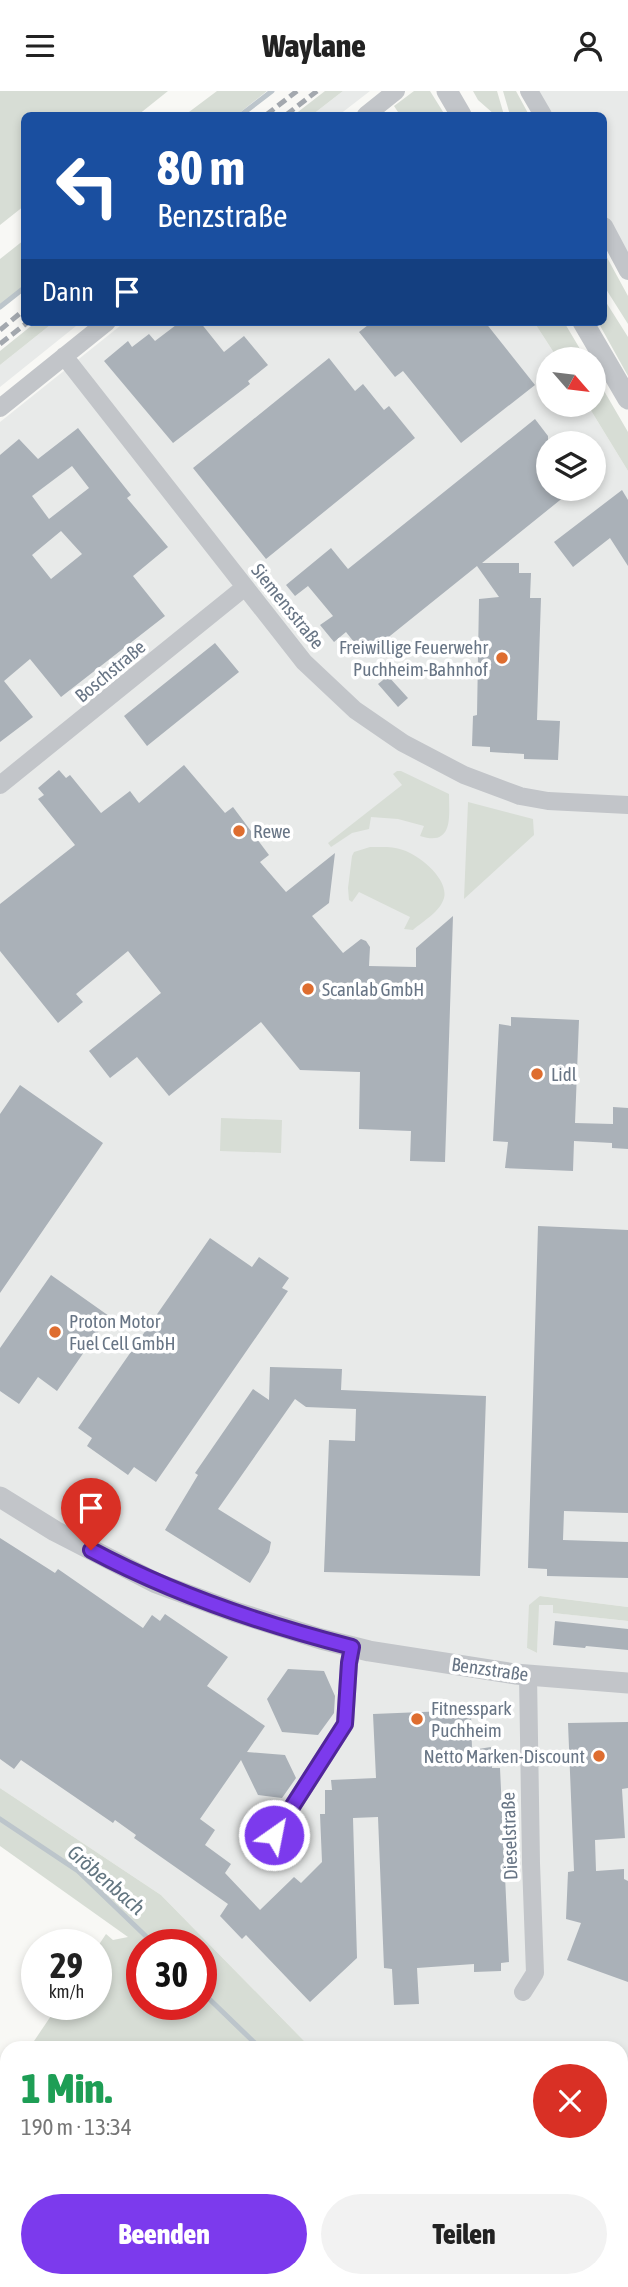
<!DOCTYPE html>
<html lang="de">
<meta charset="utf-8">
<style>
:root{--surface:#fff;--page:#f2f2f2;--text:#222;--muted:#767676;--accent:#7c3aed}
body{margin:0;font-family:"Asap Condensed",sans-serif;background:var(--page);color:var(--text);height:100vh;display:flex;flex-direction:column;font-size:26px;white-space:nowrap}
*{box-sizing:border-box;margin:0}
p{font-size:23px;color:var(--muted)}
.icon{flex:none;width:38px;height:38px;fill:none;stroke:currentColor;stroke-width:2;stroke-linecap:round;stroke-linejoin:round}
.map{position:relative;flex:1;overflow:hidden}
.drawer{position:absolute;left:0px;top:1950px;width:628px;height:247px;display:flex;flex-direction:column;background:var(--surface);border-radius:21px 21px 0 0;box-shadow:0 4px 10px #0003}
.drawer>*{flex:none}
.hud{position:absolute;left:21px;top:21px;width:586px;height:214px;border-radius:10px;box-shadow:0 4px 10px #0003;background:#1a4fa0;color:#fff;overflow:hidden}
.needle{width:46px;rotate:118deg}
.buttons{position:absolute;left:536px;top:256px;display:grid;gap:14px}
.buttons a{display:grid;place-items:center;width:70px;height:70px;border-radius:50%;background:var(--surface);box-shadow:0 4px 10px #0003;font-size:35px}
.speed{position:absolute;left:21px;top:1838px;display:flex;gap:14px;font-size:35px;font-weight:700;text-align:center}
.speed>*{display:grid;place-content:center;width:91px;height:91px;border-radius:50%;background:var(--surface);box-shadow:0 4px 10px #0003;line-height:1}
.speed small{font-size:18px;font-weight:400}
.speed .limit{border:10px solid #d22;background:#fff;color:#111}
.pin{position:absolute;display:grid;place-items:center;width:60px;height:60px;color:#fff;margin:-72px -30px;border-radius:50% 50% 50% 0;rotate:-45deg;box-shadow:0 0 7px #0007}
.pin .icon{rotate:45deg}
.me{position:absolute;width:77px;margin:-38px;rotate:33deg;stroke-linejoin:round;filter:drop-shadow(0 0 5px #0008)}
.turn{display:flex;align-items:center;gap:24px;height:147px;padding:0 21px;font-size:32px}
.turn .icon{width:91px;height:91px;stroke-width:2.5}
.turn b{display:block;font-size:49px;line-height:60px}
.then{display:flex;align-items:center;height:66px;padding:0 21px;background:#0003;gap:14px;font-size:26px}
.round{display:grid;place-items:center;flex:none;width:74px;height:74px;border-radius:37px;background:var(--page)}
.summary{display:flex;align-items:center;justify-content:space-between;height:119px;padding:0 21px}
h1{font-size:42px;font-weight:800;line-height:52px;color:#1e9e55}
.primary-button{display:flex;gap:14px;margin-top:auto;padding:14px 21px}
.primary-button a{flex:1;height:80px;border-radius:42px;background:var(--accent);color:#fff;font-size:28px;font-weight:800;line-height:80px;text-align:center}
.primary-button a+a{background:var(--page);color:var(--text)}
header{display:flex;justify-content:space-between;align-items:center;height:91px;padding:0 21px;background:var(--surface);font-size:32px;font-weight:800}
.map>svg:first-child{display:block}
.built{fill:#e8eae9;fill-rule:evenodd}
.green{fill:#d7ddd5;fill-rule:evenodd}
.lines{fill:none;stroke-linecap:round;stroke-linejoin:round}
.stream{stroke:#bcc5cb;stroke-width:5}
.building{fill:#aab1b8;fill-rule:evenodd}
.minor{stroke:#c2c5c9;stroke-width:18}
.tertiary{stroke:#c2c5c9;stroke-width:21}
.rail{stroke:#a3a8ae;stroke-width:5;stroke-dasharray:10 5;stroke-linecap:butt}
.route-casing{stroke:#51269a;stroke-width:18}
.route{stroke:#7c3aed;stroke-width:12}
.poi-dot{fill:#de6d2f;stroke:#fff;stroke-width:2.5}
.labels{text-anchor:middle;stroke-width:7;stroke-linejoin:round;paint-order:stroke}
.street-label{font-size:19px;fill:#687585;stroke:#fff}
.poi-label{font-size:19px;fill:#687585;stroke:#fff;text-anchor:start}
.water-label{font-size:21px;font-style:italic;fill:#637681;stroke:#fff}
</style>
<header><svg class="icon" aria-label="menu" viewBox="0 0 24 24"><path d="M4 6h16M4 12h16M4 18h16"/></svg>Waylane<svg class="icon" aria-label="person" viewBox="0 0 24 24"><circle cx="12" cy="8" r="4"/><path d="M4 21q1-7 8-7t8 7"/></svg></header>
<div class="map">
<svg width="628" height="2196" viewBox="0 0 628 2196">
<rect width="100%" height="100%" fill="#f8f8f5"/>
<!-- built -->
<path class="built" d="M343,0H370L339,24H312Z
M533,0H628V187L604,139V24H545Z
M54,231H81L0,296V274Z
M125,231H534L558,268H548V313H587L628,380V1516L540,1505L527,1557L537,1562L538,1513L553,1514L554,1522L628,1530V2196H619L603,2189H621V1956H310L161,1804L0,1697V331ZM548,352H593V397H548Z"/>
<!-- green -->
<path class="green" d="M0,0H168L138,24H24V115L0,134Z
M217,0H267L237,24H185Z
M325,0H343L312,24H294Z
M414,0H430L445,24H400L394,15Z
M473,0H497L504,24H495L478,9Z
M503,0H516L529,24H510Z
M24,149V195L0,215V168Z
M604,161L628,205V233L604,195Z
M604,208L628,246V285L598,231H604Z
M36,231H54L0,274V260Z
M534,231H564L586,268H558Z
M593,281L628,341V380L587,313H593Z
M397,680H401L449,703C449,725 454,756 420,745L424,735L398,728L371,726L369,738L352,742L331,756L328,752L402,694L393,683Z
M468,711L533,728L534,744L464,808Z
M370,756C381,756 393,755 403,759C419,764 449,788 444,807C440,821 423,830 413,839L404,838L410,826L359,801L352,811L349,809L348,797L352,765L354,761Z
M221,1027L282,1029L281,1062L220,1060Z
M540,1505L628,1516V1530L553,1522V1514H539L537,1562L527,1557L529,1514Z
M0,1697L161,1804L310,1956H30L59,1913H96V1858L106,1843L113,1849L128,1846L0,1755ZM142,1853H201V1913H142Z
M7,1991V2189H603L619,2196H0V2002Z"/>
<g class="lines">
<!-- stream -->
<path class="stream" d="M241,24L272,0
M0,216L24,197
M0,1728L78,1780L154,1853
M201,1900L259,1956
M525,2189L546,2196"/>
</g>
<!-- building -->
<path class="building" d="M180,231H200L224,261L244,245L268,274L248,290L250,293L173,352L104,270L128,250L132,256L149,243L155,250Z
M372,231H485L535,294L461,352L403,280L395,286L359,241Z
M329,267L355,300L363,293L384,319L389,315L415,347L266,468L193,377Z
M535,328L548,345V397H575L482,472H519V482H531L530,507H541L537,629L560,630L558,669L524,668V663L490,661V656L472,655L473,625L477,624L479,508L499,506L477,475L365,565L346,541L334,551L320,534L333,525L308,495L295,505L286,494L331,457L348,478Z
M78,337L131,404L127,407L168,456L133,485L165,525L61,606L30,568L4,590L33,626L0,651V364L19,348L38,368ZM72,375L89,397L49,428L32,405ZM61,440L82,463L51,488L32,464Z
M622,399L628,409V475L610,447L573,476L554,451Z
M215,552L239,581L147,655L124,625Z
M388,585L408,607L398,616L378,593Z
M184,674L225,722L233,716L269,764L260,771L286,801L335,762L329,812L312,825L343,862L361,848L366,850L370,856L369,875L416,876V857L453,825L445,1071L410,1070L411,1040L359,1038L360,981L300,979L261,931L169,1005L137,966L110,987L89,960L161,902L128,860L76,903L83,911L58,932L0,860V813L75,754L38,708L44,704L38,697L59,679L66,687L70,684L101,722L130,700L139,712Z
M511,926L579,929L575,1032L613,1033V1016L628,1017V1058L612,1057V1052L574,1050L573,1080L505,1077L508,1051L493,1050L499,933L511,935Z
M20,994L103,1052L0,1202V1023Z
M538,1135L628,1139V1422L564,1420L563,1449L628,1451V1487L547,1485V1478L528,1477Z
M210,1147L252,1176L259,1166L289,1187L282,1197L288,1200L156,1391L134,1376L128,1384L87,1355L92,1347L78,1337Z
M51,1184L109,1225L57,1300L38,1286L19,1313L0,1300V1257Z
M270,1276L342,1278L341,1299L486,1305L480,1485L324,1481L329,1349L355,1350L356,1318L306,1316L295,1308L218,1418L271,1451L269,1461L250,1492L165,1439L198,1384L195,1382L253,1298L269,1309Z
M0,1447L55,1482L58,1478L143,1537L152,1524L160,1530L165,1523L228,1566L207,1595L265,1635L247,1661L285,1664L296,1687L282,1707L258,1704L241,1669L200,1728L215,1739L205,1754L231,1773L225,1782L260,1819L294,1786L301,1792L322,1771L320,1723H325V1699H332L331,1689L376,1687L373,1623L471,1619L472,1659L491,1656L492,1677H500L509,1871L501,1872V1880L474,1881V1873L417,1877L419,1913L394,1914L392,1878L384,1877L378,1726L353,1727L357,1867L310,1911L246,1844L242,1848L220,1825L228,1813L134,1747L136,1744L115,1729L113,1732L21,1669L14,1678L0,1668Z
M555,1530L628,1538V1559L586,1555L585,1557L553,1554Z
M288,1578L324,1580L335,1605L334,1622L318,1644L282,1641L267,1608Z
M628,1631V1697L622,1698L625,1747L595,1749L596,1780L624,1778V1788L628,1790V1891L567,1869L581,1832L566,1828L568,1781L574,1780L568,1632Z"/>
<g class="lines">
<!-- minor -->
<path class="minor" d="M529,0L543,24
M366,24L396,0
M604,135L628,180
M64,265L304,571L355,619L403,652L464,684L520,705L548,710L628,714
M0,317L107,231
M0,694L245,496
M274,1744L345,1633L349,1572L352,1556
M523,1901L535,1882L531,1772L528,1584"/>
<!-- tertiary -->
<path class="tertiary" d="M447,0L461,24
M583,231L628,308
M0,1406L55,1440L156,1492L235,1521L321,1548L369,1560L515,1583L628,1592"/>
<!-- rail -->
<path class="rail" d="M266,24L297,0
M286,24L317,0
M0,239L24,219
M0,253L28,231"/>
</g>
<g class="lines">
<defs>
<path id="route" d="M91,1459C173,1503 262,1533 352,1556L349,1572L345,1633L274,1744"/>
</defs>
<!-- route casing -->
<use href="#route" class="route-casing"/>
<!-- route -->
<use href="#route" class="route"/>
</g>
<!-- markers -->
<g class="poi-dot">
<circle cx="502" cy="567" r="7"/>
<circle cx="239" cy="740" r="7"/>
<circle cx="308" cy="898" r="7"/>
<circle cx="537" cy="983" r="7"/>
<circle cx="55" cy="1241" r="7"/>
<circle cx="417" cy="1628" r="7"/>
<circle cx="599" cy="1665" r="7"/>
</g>
<g class="labels">
<!-- street labels -->
<g class="street-label">
<text transform="translate(288 515) rotate(51)" y="7">Siemensstraße</text>
<text transform="translate(110 580) rotate(-40)" y="7">Boschstraße</text>
<text transform="translate(490 1578) rotate(8)" y="7">Benzstraße</text>
<text transform="translate(509 1745) rotate(-92)" y="7">Dieselstraße</text>
</g>
<!-- poi labels -->
<g class="poi-label">
<text x="488" y="563" text-anchor="end">Freiwillige Feuerwehr<tspan x="488" dy="22">Puchheim-Bahnhof</tspan></text>
<text x="253" y="747">Rewe</text>
<text x="322" y="905">Scanlab GmbH</text>
<text x="551" y="990">Lidl</text>
<text x="69" y="1237">Proton Motor<tspan x="69" dy="22">Fuel Cell GmbH</tspan></text>
<text x="431" y="1624">Fitnesspark<tspan x="431" dy="22">Puchheim</tspan></text>
<text x="585" y="1672" text-anchor="end">Netto Marken-Discount</text>
</g>
<!-- water labels -->
<g class="water-label">
<text transform="translate(106 1789) rotate(41)" y="7">Gröbenbach</text>
</g>
</g>
</svg>
<div class="buttons">
<a><svg class="needle" viewBox="-14 -14 28 28"><path d="M0-13l5 13h-10z" fill="#e53935"/><path d="M0 13l5-13h-10z" fill="#767676"/></svg></a>
<a><svg class="icon" aria-label="layers" viewBox="0 0 24 24"><path d="M12 4l9 5-9 5-9-5zM3 14l9 5 9-5"/></svg></a>
</div>
<div class="speed"><div>29<small>km/h</small></div><div class="limit">30</div></div>
<div class="pin" style="left:91px;top:1459px;background:#d93025"><svg class="icon" aria-label="arrive" viewBox="0 0 24 24"><path d="M6 21V4h12l-3 4 3 4H6"/></svg></div>
<svg class="me" style="left:274px;top:1744px" viewBox="-20 -20 40 40"><circle r="17" fill="#7c3aed" stroke="#fff" stroke-width="3"/><path d="M0-11L8 9 0 5-8 9z" fill="#fff"/></svg>
<div class="hud">
<div class="turn"><svg class="icon" aria-label="left" viewBox="0 0 24 24"><path d="M17 20v-9H6M10 6l-5 5 5 5"/></svg><div><b>80 m</b>Benzstraße</div></div>
<div class="then">Dann<svg class="icon" aria-label="arrive" viewBox="0 0 24 24"><path d="M6 21V4h12l-3 4 3 4H6"/></svg></div>
</div>
<section class="drawer">
<div class="summary"><div><h1>1 Min.</h1><p>190 m · 13:34</p></div><a class="round" style="background:#d93025;color:#fff"><svg class="icon" aria-label="close" viewBox="0 0 24 24"><path d="M6 6l12 12M18 6L6 18"/></svg></a></div>
<div class="primary-button"><a>Beenden</a><a>Teilen</a></div>
</section>
</div>
